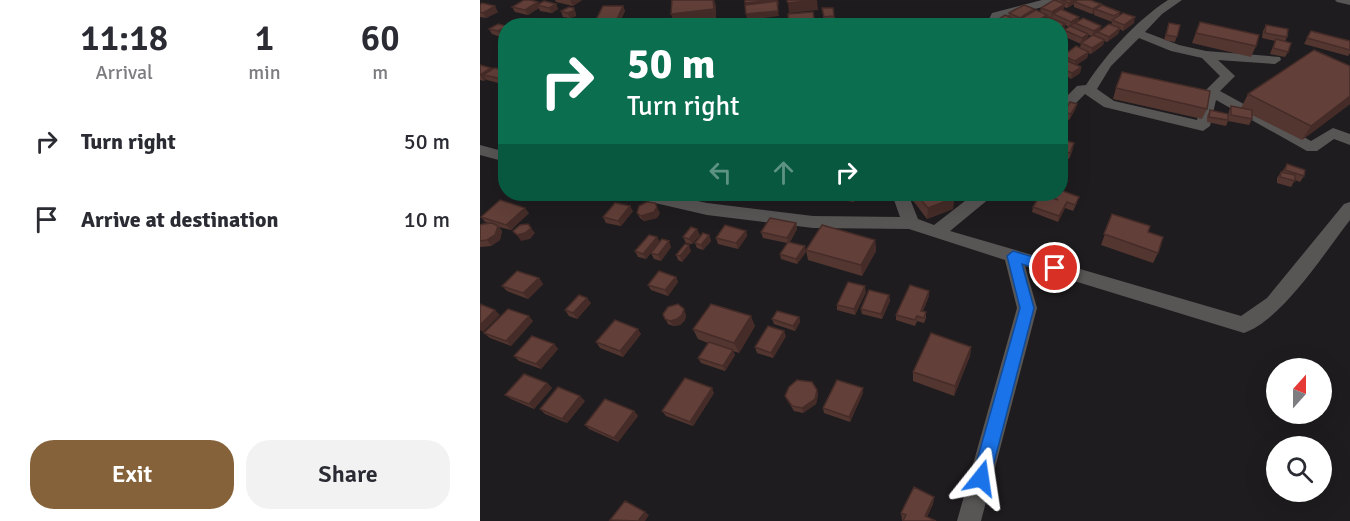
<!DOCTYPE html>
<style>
:root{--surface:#fff;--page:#f2f2f3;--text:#2b2b33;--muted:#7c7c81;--accent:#856239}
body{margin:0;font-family:Signika,sans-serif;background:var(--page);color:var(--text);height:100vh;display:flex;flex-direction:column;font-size:22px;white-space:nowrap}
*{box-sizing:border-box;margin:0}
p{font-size:20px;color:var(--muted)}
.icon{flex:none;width:33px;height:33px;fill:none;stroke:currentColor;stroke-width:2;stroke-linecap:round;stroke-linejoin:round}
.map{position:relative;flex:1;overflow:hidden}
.panel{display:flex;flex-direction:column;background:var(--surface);width:480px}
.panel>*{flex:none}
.top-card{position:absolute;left:18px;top:18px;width:570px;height:183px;border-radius:24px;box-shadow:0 6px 24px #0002;background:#0b6e4f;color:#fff;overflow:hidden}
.needle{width:39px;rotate:21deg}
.buttons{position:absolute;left:786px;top:358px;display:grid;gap:12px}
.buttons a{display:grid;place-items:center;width:66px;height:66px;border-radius:50%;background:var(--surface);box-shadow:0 6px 24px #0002;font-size:30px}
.pin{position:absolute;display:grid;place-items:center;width:51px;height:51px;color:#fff;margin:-26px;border:3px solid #fff;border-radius:50%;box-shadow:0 2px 6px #0007}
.me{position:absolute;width:66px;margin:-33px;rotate:15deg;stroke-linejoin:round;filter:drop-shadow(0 0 4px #0008)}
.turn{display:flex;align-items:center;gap:21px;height:126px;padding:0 30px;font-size:27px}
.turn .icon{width:78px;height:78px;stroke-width:2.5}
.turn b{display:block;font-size:42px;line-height:51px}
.lanes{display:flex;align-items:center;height:57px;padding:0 30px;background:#0003;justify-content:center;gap:30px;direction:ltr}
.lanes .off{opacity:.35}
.eta{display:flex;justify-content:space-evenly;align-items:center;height:102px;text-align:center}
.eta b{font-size:36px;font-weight:600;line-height:42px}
.primary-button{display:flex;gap:12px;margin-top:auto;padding:12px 30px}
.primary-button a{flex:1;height:69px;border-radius:24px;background:var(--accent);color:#fff;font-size:24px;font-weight:600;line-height:69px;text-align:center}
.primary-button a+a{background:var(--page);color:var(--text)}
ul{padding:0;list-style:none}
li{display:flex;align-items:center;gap:18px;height:78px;padding:0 30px}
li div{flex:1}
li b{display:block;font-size:22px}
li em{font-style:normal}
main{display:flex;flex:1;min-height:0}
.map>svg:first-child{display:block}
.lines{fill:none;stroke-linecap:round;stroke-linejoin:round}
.minor{fill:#585655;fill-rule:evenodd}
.wall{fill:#543631;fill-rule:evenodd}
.shaded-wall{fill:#452c28}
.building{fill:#623f39;stroke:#452c28;stroke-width:1.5}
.route{fill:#1a73e8;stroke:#114b97;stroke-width:1.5}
</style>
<main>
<section class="panel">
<div class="eta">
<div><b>11:18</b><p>Arrival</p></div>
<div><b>1</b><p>min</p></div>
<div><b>60</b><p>m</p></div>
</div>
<ul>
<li><svg class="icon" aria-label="right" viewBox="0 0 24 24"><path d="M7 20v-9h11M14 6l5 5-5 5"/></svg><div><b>Turn right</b></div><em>50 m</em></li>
<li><svg class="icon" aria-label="arrive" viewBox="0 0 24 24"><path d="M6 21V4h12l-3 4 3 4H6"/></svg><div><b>Arrive at destination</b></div><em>10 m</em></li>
</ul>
<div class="primary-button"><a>Exit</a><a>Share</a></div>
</section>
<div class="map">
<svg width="870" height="521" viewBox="0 0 870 521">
<rect width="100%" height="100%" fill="#1e1c1e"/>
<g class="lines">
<!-- minor -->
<path class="minor" d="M562,0H577L563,7L522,17L519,24L489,26L509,19L512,13Z
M688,0H702L682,14L665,32L699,45L726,51L800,57L801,60L795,64L738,60L755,76L740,91L831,141L853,128L870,134V145L854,139L837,151H827L736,100L730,126L723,131L624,107L605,94L585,114L580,115V103L597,86L606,85C627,53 656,21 688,0ZM659,38L691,51L722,58L740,76L724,92L717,120L634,101L617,89L631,66Z
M855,0H870V5L857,2Z
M0,145L26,152V162L0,155Z
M154,194H185L227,203L333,216L420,217L412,194H428L438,219L454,225L494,194H512L510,198L470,231L761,316L787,298L864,204L870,202V220C845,252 802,320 764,333L545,266L557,308L501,521H477L537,308L525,260L429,229L333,228L227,215L162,200L156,198Z"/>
</g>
<!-- wall -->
<path class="wall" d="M75,0H102L93,6L76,2Z
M577,0H610L620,6L640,12L639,16L654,23L643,31L640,29L638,34L627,42L624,41L623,45L611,54L608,53L607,58L596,65L601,67L600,73L591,79L588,77L587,83L580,87V58H582L583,56L600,48L601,43L612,36L608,35L607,39L601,44L583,36L584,30L589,27L585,25L584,30L580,26H561V24L558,26H510L511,24L529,17V13L554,9V11L560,12L561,8L577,1ZM594,4V7L612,14L614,13V15L632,22L631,25L620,30L598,21L599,17L583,10L584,7L587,8Z
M59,4H76L78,9L72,13L60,11L59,8L48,15L35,12L32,7Z
M0,5L18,12L6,18L0,17Z
M143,6L145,11L138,26H117L115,22Z
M342,8H353L355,22L344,23Z
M81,11L96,13V16L90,18L83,17Z
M720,22L776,46L771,57L712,43Z
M689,23L700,25L695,42L684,40Z
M18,24L21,37L12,34L9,29Z
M786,25L807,37L805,42L808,52L805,57L790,54L795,41L782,38L783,31Z
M831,31L870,41V53L868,56L824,44Z
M0,65L11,68L12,69L26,70V85L7,80L6,79L4,81L0,80Z
M870,66V104L822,140L772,115V119L769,125L748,121L746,126L727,122V116L730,110L748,116L749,111L751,106L761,108L768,94Z
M636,88L727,109L722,119L633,99Z
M597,104L595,110L589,120L582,118L584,112Z
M593,149L589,159L581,157L582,151Z
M807,164L824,176L820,182L815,180L811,187L797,183V178L801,172H802Z
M325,194H378L374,202Z
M428,194H486L474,199L473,209L447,219Z
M571,196L597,203L593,211L585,208L578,222L552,212L553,207L571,198Z
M153,211L141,226L126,223L123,217Z
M49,213L31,230L19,227L22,231L20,240L11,246L0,247V225L8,223L5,222L1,217Z
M157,213H180L177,218L164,221L160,218Z
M632,214L668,232L678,253L673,263L621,245Z
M316,223L317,229L310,242L326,252L317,264L301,259L300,254L307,243L283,238L281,232Z
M266,231L267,236L258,249L238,244L236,238Z
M220,235L212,244L206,243L203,237Z
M229,235L231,241L223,250L217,248L215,243Z
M395,240L396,251L382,276L328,260L326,250Z
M180,242L191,247L181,261L174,259L171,253L175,248L166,259L158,257L155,251Z
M211,251L202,262L198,260L196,255Z
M196,277L198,282L188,296L171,290L168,285Z
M59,278L63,284L48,299L27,291L22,286Z
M386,292L375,315L357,310V305Z
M409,295L410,301L402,319L382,314L381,309Z
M449,296L443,311L446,312V318L444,323L437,321L435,326L416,320V315Z
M111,303L97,319L89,316L85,310Z
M183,314L206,315L205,320L200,325L193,326L188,324Z
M319,317L320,322L315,331L294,324L292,319Z
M53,321L31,346L10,338L4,333Z
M275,326L259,353L253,351L255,355L245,371L221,363L218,358L228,343L218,339L213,329Z
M161,334L143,357L120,348L116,342Z
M306,336L293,358L277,353L275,347Z
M74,344L78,349L61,369L39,361L34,356Z
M491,347L490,356L474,396L433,381V372Z
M67,383L72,388L54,409L31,399L25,395Z
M337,390L338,395L336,404L323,413L314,411L307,400L305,396Z
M234,393L213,426L186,416L182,411Z
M383,393L370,422L344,413L343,408Z
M105,401L87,423L65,414L60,409Z
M154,411L158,416L138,442L109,429L105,425Z
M454,497L453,504L447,517L423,521L422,520L421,513Z"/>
<!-- shaded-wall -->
<path class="shaded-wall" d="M90,0H102L93,6Z
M234,0L236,6V19L194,24L191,14Z
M293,0H298L299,5L267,8L265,3Z
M337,0L338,10L309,13L308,3Z
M594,0H600L595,2L594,4L587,8L589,3Z
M58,2L60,6L57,5L59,8L48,15L45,10Z
M76,4L78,9L72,13L69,8Z
M585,4L584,9L575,15L573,14V16L571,18L572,12Z
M621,4L619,9H615L614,13L612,14L613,9Z
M15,6L18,12L6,18L3,13Z
M143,6L145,11L138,26L136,21Z
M94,8L96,13V16L90,18L87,13Z
M554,9V15L542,18V21L539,23L540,18Z
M298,11L299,16L267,20L266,14Z
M567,15L566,20L561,21V24L558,26H553L554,23Z
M599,17L598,22L595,23L594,24L590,27L591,22Z
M655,17L654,23L643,31L644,25Z
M585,24L584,30L580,32V27Z
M621,26L620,31L612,36L614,31Z
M26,27V34L21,37L18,31Z
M640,28L638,34L627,42L629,37Z
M608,34L607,39L601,44L602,38Z
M625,40L623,45L611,54L612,48Z
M586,48L584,54L580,57V52Z
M609,52L607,58L594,67L595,61Z
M601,67L600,73L591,79L592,73Z
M11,68L15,73L4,75L6,79L4,81L0,75Z
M588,77L587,83L580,87V83Z
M870,96V104L822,140L831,126Z
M597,104L595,110L589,120L591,114Z
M373,194H378L374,202Z
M468,194H486L474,199L473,209L447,219L448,208Z
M587,202L585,208L578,222L579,216Z
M150,206L153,211L141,226L138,221Z
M177,207L180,213L177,218L164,221L161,216Z
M45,208L49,213L31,230L26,225Z
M316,223L317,229L309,244L307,238Z
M18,226L22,231L20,240L11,246L7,240Z
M51,228L55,233L50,239L41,241L37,235Z
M217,229L220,235L212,244L209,239Z
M266,231L267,236L258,249L256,243Z
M229,235L231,241L223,250L221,245Z
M177,237L180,242L166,259L163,254Z
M395,240L396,251L382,276L381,265Z
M189,241L191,247L181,261L178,255Z
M209,245L211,251L202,262L200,256Z
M325,246L326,252L317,264L316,259Z
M196,277L198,282L188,296L185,290Z
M59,278L63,284L48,299L43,293Z
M385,286L386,292L375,315L374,309Z
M449,291V296L441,316V311Z
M409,295L410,301L402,319L401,314Z
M107,298L111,303L97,319L93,313Z
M204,309L206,315L205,320L200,325L193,326L190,321Z
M15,310L20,315L3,332L0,330V325Z
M49,316L53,321L31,346L26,341Z
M271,316L275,326L259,353L254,343Z
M319,317L320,322L315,331L313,326Z
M158,329L161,334L143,357L140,351Z
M304,331L306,336L293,358L291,353Z
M74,344L78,349L61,369L56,364Z
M491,347L490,356L474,396L475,386Z
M253,350L255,355L245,371L243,366Z
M67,383L72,388L54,409L49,404Z
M232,388L234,393L213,426L210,422Z
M383,388V393L370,422L369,417Z
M337,390L338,395L336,404L323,413L322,408Z
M100,396L105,401L87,423L82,419Z
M154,411L158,416L138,442L134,438Z
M454,497L453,504L445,521V516Z
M165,512L169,515L165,521H158Z"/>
<!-- building -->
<path class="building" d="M44,0H50L58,2L45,10L32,7Z
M192,0H233L234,9L191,14Z
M265,0H293L265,3Z
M307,0H335L308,3Z
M574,0L585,4L572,12L561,8Z
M581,0H594L589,3Z
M598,0H610L621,4L613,9L595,2Z
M64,1L76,4L69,8L57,5Z
M297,1L298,11L266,14L265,5Z
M2,3L15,6L3,13L0,12V5Z
M544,5L554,9L540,18L529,13Z
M622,5L640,12L634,16L615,9Z
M123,6H143L136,21L115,22Z
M89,7L94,8L93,11L87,13L81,11Z
M342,8H353L354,16L344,17Z
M581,9L599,17L591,22L573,14Z
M556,10L567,15L554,23L542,18Z
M333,12L335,26H309L308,14Z
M643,13L655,17L644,25L632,20Z
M525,15L536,20L526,26H515L511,24Z
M568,17L585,24L580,27V26H571L561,21Z
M603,18L621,26L614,31L595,23Z
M537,21L547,26H530Z
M720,22L779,35L776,46L716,33Z
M689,23L700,25L697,37L686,35Z
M18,24L26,26V27L18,31L9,29Z
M245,24V26H225Z
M629,24L640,28L629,37L618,32Z
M786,25L808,29L807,37L785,33Z
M590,26L608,34L602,38L584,30Z
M831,31L870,41V50L827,38Z
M613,35L625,40L612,48L601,43Z
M796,39L811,43L808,52L793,48Z
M580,46L586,48L580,52Z
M596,46L609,52L595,61L583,56Z
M834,50L870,66V96L831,126L768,94Z
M580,58H581L601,67L592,73L580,68Z
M0,65L11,68L0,75Z
M14,68L26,70V80L4,75Z
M642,72L730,91L727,109L636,88Z
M580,73L588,77L580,83Z
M590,102L597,104L591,114L584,112Z
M751,106L772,110V119L751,115Z
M730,110L748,114V120L729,117Z
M587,141L594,143L590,153L582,151Z
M807,164L825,170L824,176L805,170Z
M801,172L815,175V181L800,177Z
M580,190L599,197L595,205L587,202L579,216L553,207L561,194L578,200L571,196L573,194H580Z
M436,194H470L474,198L448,208Z
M20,200L45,208L26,225L1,217Z
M167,202L175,203L177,207L174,212L161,216L157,213L159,206Z
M135,203L150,206L138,221L123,217Z
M632,214L670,226L668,232L683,237L678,253L624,234Z
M290,218L316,223L307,238L281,232Z
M12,223L18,226L15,235L7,240L0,241V225L3,224Z
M48,224L51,228L45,233L37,235L33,231L40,225Z
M245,225L266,231L256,243L236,238Z
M342,225L395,240L381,265L326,250Z
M211,227L217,229L209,239L203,237Z
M223,233L229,235L221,245L215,243Z
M169,235L177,237L163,254L155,251Z
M182,239L189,241L178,255L171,253Z
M308,242L325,246L316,259L300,254Z
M205,244L209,245L200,256L196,255Z
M37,271L59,278L43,293L22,286Z
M179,271L196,277L185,290L168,285Z
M368,282L385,286L374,309L357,305Z
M430,285L449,291L441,311L446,312L444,318L437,316L435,320L416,315Z
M389,290L409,295L401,314L381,309Z
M99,295L107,298L93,313L85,310Z
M0,304L15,310L0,325Z
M198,304L204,309L202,315L197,319L190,321L185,319L183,314L188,307Z
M231,304L271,316L254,343L213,329Z
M28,309L49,316L26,341L4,333Z
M297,311L319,317L313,326L292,319Z
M135,320L158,329L140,351L116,342Z
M288,326L304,331L291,353L275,347Z
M451,333L491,347L475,386L433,372Z
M52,336L74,344L56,364L34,356Z
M229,342L253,350L243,366L218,358Z
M44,374L67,383L49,404L25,395Z
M205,378L232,388L210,422L182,411Z
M317,380L332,382L337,390L335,399L322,408L312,406L305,396L309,387Z
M357,380L383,388L369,417L343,408Z
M78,387L100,396L82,419L60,409Z
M125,399L154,411L134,438L105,425Z
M434,487L454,497L445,516L456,521H423L426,515L421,513Z
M145,501L165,512L158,521L130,520Z"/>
<!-- route -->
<path class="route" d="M533,251L580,265L582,268L575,274L542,264L554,308L510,478L507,485L501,487L494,485L492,478L540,308L527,256Z"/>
</svg>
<div class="buttons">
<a><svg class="needle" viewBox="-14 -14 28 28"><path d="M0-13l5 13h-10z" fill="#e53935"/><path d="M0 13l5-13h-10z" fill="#7c7c81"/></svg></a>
<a><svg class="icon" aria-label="search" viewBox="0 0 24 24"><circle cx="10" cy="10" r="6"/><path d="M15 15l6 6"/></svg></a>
</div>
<div class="pin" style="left:575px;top:268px;background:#d93025"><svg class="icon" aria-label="arrive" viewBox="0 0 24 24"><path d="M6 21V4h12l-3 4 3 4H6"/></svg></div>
<svg class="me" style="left:501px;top:478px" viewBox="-20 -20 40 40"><path d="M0-17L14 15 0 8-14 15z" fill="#1a73e8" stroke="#fff" stroke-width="4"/></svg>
<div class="top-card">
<div class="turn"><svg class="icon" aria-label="right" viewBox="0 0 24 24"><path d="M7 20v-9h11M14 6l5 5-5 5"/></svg><div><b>50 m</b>Turn right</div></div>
<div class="lanes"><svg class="icon off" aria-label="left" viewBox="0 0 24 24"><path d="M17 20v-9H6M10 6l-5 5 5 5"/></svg><svg class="icon off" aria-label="ahead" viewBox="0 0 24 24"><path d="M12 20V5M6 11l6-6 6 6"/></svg><svg class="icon" aria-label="right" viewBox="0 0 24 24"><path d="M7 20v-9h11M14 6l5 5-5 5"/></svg></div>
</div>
</div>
</main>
